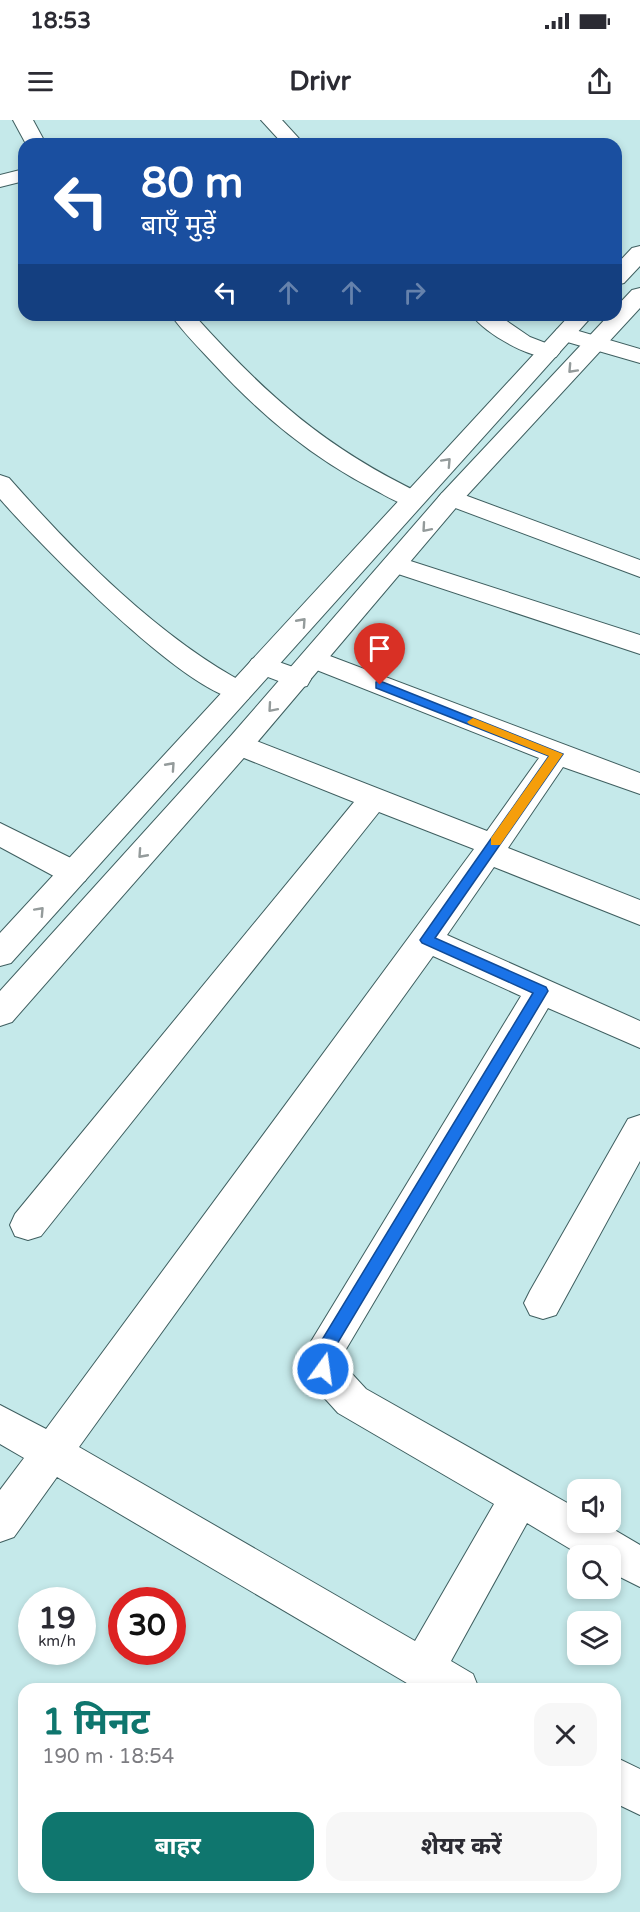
<!DOCTYPE html>
<html lang="hi">
<meta charset="utf-8">
<style>
:root{--surface:#fff;--page:#f7f7f7;--text:#2b2b33;--muted:#7c7c81;--accent:#0f766e}
body{margin:0;font-family:"Varela Round","Noto Sans Devanagari",sans-serif;background:var(--page);color:var(--text);height:100vh;display:flex;flex-direction:column;font-size:22px;white-space:nowrap}
*{box-sizing:border-box;margin:0}
p{font-size:20px;color:var(--muted)}
.icon{flex:none;width:33px;height:33px;fill:none;stroke:currentColor;stroke-width:2;stroke-linecap:round;stroke-linejoin:round}
.map{position:relative;flex:1;overflow:hidden}
.drawer{position:absolute;left:18px;top:1563px;width:603px;height:210px;display:flex;flex-direction:column;background:var(--surface);border-radius:18px;box-shadow:0 3px 9px #0003}
.drawer>*{flex:none}
.banner{position:absolute;left:18px;top:18px;width:604px;height:183px;border-radius:18px;box-shadow:0 3px 9px #0003;background:#1a4fa0;color:#fff;overflow:hidden}
.fabs{position:absolute;left:567px;top:1359px;display:grid;gap:12px}
.fabs a{display:grid;place-items:center;width:54px;height:54px;border-radius:12px;background:var(--surface);box-shadow:0 3px 9px #0003;font-size:30px}
.speed{position:absolute;left:18px;top:1467px;display:flex;gap:12px;font-size:30px;font-weight:700;text-align:center}
.speed>*{display:grid;place-content:center;width:78px;height:78px;border-radius:50%;background:var(--surface);box-shadow:0 3px 9px #0003;line-height:1}
.speed small{font-size:15px;font-weight:400}
.speed .limit{border:9px solid #d22;background:#fff;color:#111}
.pin{position:absolute;display:grid;place-items:center;width:51px;height:51px;color:#fff;margin:-62px -26px;border-radius:50% 50% 50% 0;rotate:-45deg;box-shadow:0 0 6px #0007}
.pin .icon{rotate:45deg}
.me{position:absolute;width:66px;margin:-33px;rotate:14deg;stroke-linejoin:round;filter:drop-shadow(0 0 4px #0008)}
.turn{display:flex;align-items:center;gap:21px;height:126px;padding:0 24px;font-size:27px}
.turn .icon{width:78px;height:78px;stroke-width:2.5}
.turn b{display:block;font-size:42px;line-height:51px}
.lanes{display:flex;align-items:center;height:57px;padding:0 24px;background:#0003;justify-content:center;gap:30px;direction:ltr}
.lanes .off{opacity:.35}
.round{display:grid;place-items:center;flex:none;width:63px;height:63px;border-radius:18px;background:var(--page)}
.headline{display:flex;align-items:center;justify-content:space-between;height:102px;padding:0 24px}
h1{font-size:36px;font-weight:700;line-height:45px;color:var(--accent)}
.cta{display:flex;gap:12px;margin-top:auto;padding:12px 24px}
.cta a{flex:1;height:69px;border-radius:18px;background:var(--accent);color:#fff;font-size:24px;font-weight:700;line-height:69px;text-align:center}
.cta a+a{background:var(--page);color:var(--text)}
.status{display:flex;justify-content:space-between;align-items:center;height:42px;padding:0 30px;background:var(--surface);direction:ltr}
.status svg{height:16px;fill:currentColor}
header{display:flex;justify-content:space-between;align-items:center;height:78px;padding:0 24px;background:var(--surface);font-size:27px;font-weight:700}
.map>svg:first-child{display:block}
.lines{fill:none;stroke-linecap:round;stroke-linejoin:round}
.street-casing{stroke:#3f5f60;stroke-width:2}
.secondary-casing{stroke:#3f5f60;stroke-width:2}
.street{fill:#fff;fill-rule:evenodd}
.secondary{fill:#fff;fill-rule:evenodd}
.oneway{stroke:#949b9b}
.route{fill:#1a73e8;stroke:#114b97;stroke-width:1.5}
.slow{fill:#f59e0b}
</style>
<div class="status"><b>18:53</b><svg viewBox="0 0 49 12"><path d="M0 12V9h3v3zM5 12V6h3v6zM10 12V3h3v9zM15 12V0h3v12zM26 1h20v11H26zM47 4h2v5h-2z"/></svg></div>
<header><svg class="icon" aria-label="menu" viewBox="0 0 24 24"><path d="M4 6h16M4 12h16M4 18h16"/></svg>Drivr<svg class="icon" aria-label="share" viewBox="0 0 24 24"><path d="M12 15V3M7 8l5-5 5 5M5 13v7h14v-7"/></svg></header>
<div class="map">
<svg width="640" height="1792" viewBox="0 0 640 1792">
<rect width="100%" height="100%" fill="#c5e9ea"/>
<g class="lines">
<defs>
<path id="street" d="M13,0H33L46,24H26Z
M261,0H282L304,24H283Z
M24,49V61L0,67V55Z
M171,195H194C265,274 325,328 422,374L426,379L422,384C405,389 390,378 375,370C312,338 261,295 213,243C199,228 183,212 171,195Z
M472,195H498L530,217L556,227L560,232L556,237C534,242 484,213 472,195Z
M565,207L640,229V243L557,219L554,214L557,209Z
M0,355L9,358C76,434 158,517 248,565L252,572L248,579C201,592 34,418 0,379Z
M451,370L640,440V457L442,383L438,378L442,373Z
M395,436L640,515V534L386,450L382,444L386,438Z
M314,530L640,653V674L563,647L508,728L640,780V805L494,747L447,815L640,901V928L548,888L342,1236V1243L366,1269L578,1389V1402H601L640,1425V1467L610,1452V1436H582L527,1403L451,1541L473,1554L479,1569H417L57,1357L14,1417L0,1422V1370L24,1338L0,1324V1285L46,1309L474,729L379,692L41,1116L28,1120L15,1116L10,1105L15,1094L354,682L229,632L224,625L229,618L239,615L249,618L487,711L539,638L304,545L300,539L304,533ZM433,836L521,876L304,1233V1249L309,1261L338,1293L494,1384L415,1521L79,1327Z
M262,536L307,552L311,559L307,566L297,568L252,551L248,545L252,539Z
M0,703L85,745L89,753L85,761L74,764L63,761L0,727Z
M640,995V1041L556,1195L543,1199L530,1195L524,1183L530,1171L628,999Z
M615,1637L640,1649V1695L615,1683Z"/>
<path id="secondary" d="M640,126V146L624,163L616,165V145L632,128Z
M640,168V188L460,383L249,632L12,902L0,906V871L229,618L442,373L609,195H616V187L632,170Z
M570,195H593L11,843L0,846V813Z"/>
</defs>
<!-- street casing -->
<use href="#street" class="street-casing"/>
<!-- secondary casing -->
<use href="#secondary" class="secondary-casing"/>
<!-- street -->
<use href="#street" class="street"/>
<!-- secondary -->
<use href="#secondary" class="secondary"/>
</g>
<!-- one-way arrows -->
<defs><path id="oneway-chevron" d="M-2-3.5L2.5 0L-2 3.5" fill="none" stroke-width="1.6" stroke-linecap="round" stroke-linejoin="round" transform="scale(1.5)"/></defs>
<g class="oneway">
<use href="#oneway-chevron" transform="translate(572 249) rotate(133)"/>
<use href="#oneway-chevron" transform="translate(447 342) rotate(-47)"/>
<use href="#oneway-chevron" transform="translate(426 408) rotate(131)"/>
<use href="#oneway-chevron" transform="translate(302 502) rotate(-48)"/>
<use href="#oneway-chevron" transform="translate(272 588) rotate(131)"/>
<use href="#oneway-chevron" transform="translate(171 646) rotate(-48)"/>
<use href="#oneway-chevron" transform="translate(142 734) rotate(132)"/>
<use href="#oneway-chevron" transform="translate(40 791) rotate(-47)"/>
</g>
<!-- route -->
<path class="route" d="M380,561L563,634L435,818L546,867L548,871L331,1234L328,1254L323,1256L317,1254L315,1249L317,1228L533,873L422,823L420,820L549,636L376,568V562Z"/>
<!-- slow -->
<path class="slow" d="M473,598L563,634L500,725H491V718L549,636L469,604L467,602Z"/>
</svg>
<div class="fabs">
<a><svg class="icon" aria-label="sound" viewBox="0 0 24 24"><path d="M4 9h4l5-4v14l-5-4H4zM17 9q2 3 0 6"/></svg></a>
<a><svg class="icon" aria-label="search" viewBox="0 0 24 24"><circle cx="10" cy="10" r="6"/><path d="M15 15l6 6"/></svg></a>
<a><svg class="icon" aria-label="layers" viewBox="0 0 24 24"><path d="M12 4l9 5-9 5-9-5zM3 14l9 5 9-5"/></svg></a>
</div>
<div class="speed"><div>19<small>km/h</small></div><div class="limit">30</div></div>
<div class="pin" style="left:380px;top:565px;background:#d93025"><svg class="icon" aria-label="arrive" viewBox="0 0 24 24"><path d="M6 21V4h12l-3 4 3 4H6"/></svg></div>
<svg class="me" style="left:323px;top:1249px" viewBox="-20 -20 40 40"><circle r="17" fill="#1a73e8" stroke="#fff" stroke-width="3"/><path d="M0-11L8 9 0 5-8 9z" fill="#fff"/></svg>
<div class="banner">
<div class="turn"><svg class="icon" aria-label="left" viewBox="0 0 24 24"><path d="M17 20v-9H6M10 6l-5 5 5 5"/></svg><div><b>80 m</b>बाएँ मुड़ें</div></div>
<div class="lanes"><svg class="icon" aria-label="left" viewBox="0 0 24 24"><path d="M17 20v-9H6M10 6l-5 5 5 5"/></svg><svg class="icon off" aria-label="ahead" viewBox="0 0 24 24"><path d="M12 20V5M6 11l6-6 6 6"/></svg><svg class="icon off" aria-label="ahead" viewBox="0 0 24 24"><path d="M12 20V5M6 11l6-6 6 6"/></svg><svg class="icon off" aria-label="right" viewBox="0 0 24 24"><path d="M7 20v-9h11M14 6l5 5-5 5"/></svg></div>
</div>
<section class="drawer">
<div class="headline"><div><h1>1 मिनट</h1><p>190 m · 18:54</p></div><a class="round"><svg class="icon" aria-label="close" viewBox="0 0 24 24"><path d="M6 6l12 12M18 6L6 18"/></svg></a></div>
<div class="cta"><a>बाहर</a><a>शेयर करें</a></div>
</section>
</div>
